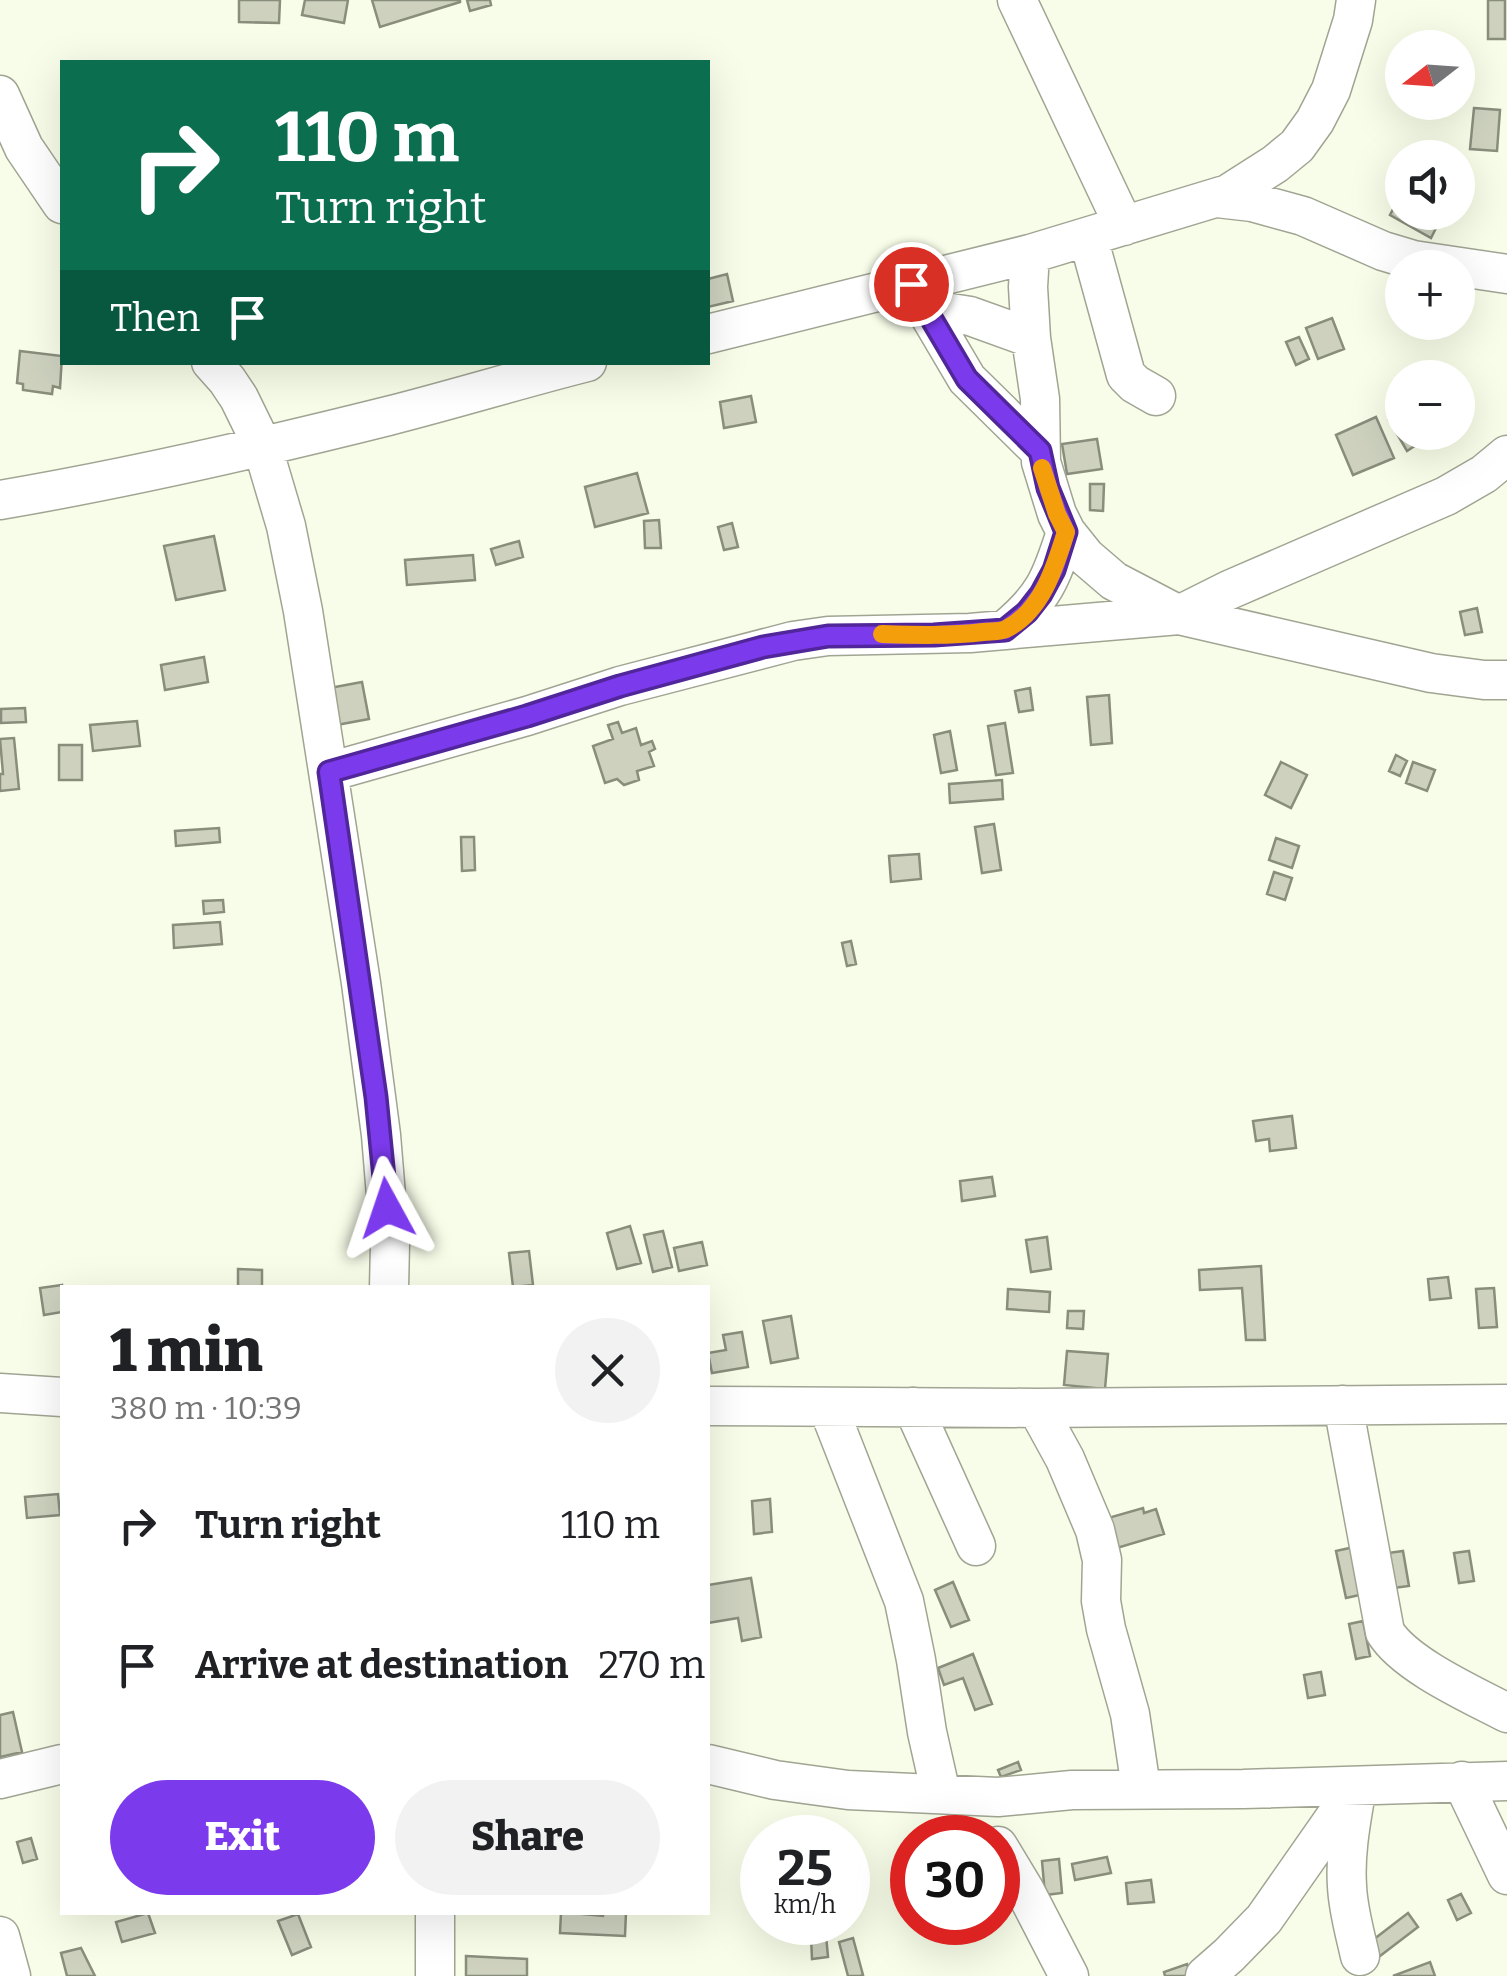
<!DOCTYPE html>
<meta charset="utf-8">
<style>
:root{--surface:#fff;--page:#f2f2f2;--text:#202124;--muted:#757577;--accent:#7c3aed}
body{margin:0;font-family:Bitter,serif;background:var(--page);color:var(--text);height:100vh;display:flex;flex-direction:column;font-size:38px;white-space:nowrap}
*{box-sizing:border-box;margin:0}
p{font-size:32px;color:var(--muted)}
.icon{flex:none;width:55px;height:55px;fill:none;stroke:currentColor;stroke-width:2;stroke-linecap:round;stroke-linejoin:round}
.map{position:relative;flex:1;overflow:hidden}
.drawer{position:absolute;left:60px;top:1285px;width:650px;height:630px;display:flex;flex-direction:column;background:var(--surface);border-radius:0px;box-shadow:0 10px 40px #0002}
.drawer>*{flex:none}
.hud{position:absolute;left:60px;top:60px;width:650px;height:305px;border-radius:0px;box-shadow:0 10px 40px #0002;background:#0b6e4f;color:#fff;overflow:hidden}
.needle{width:65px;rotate:253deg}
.tools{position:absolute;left:1385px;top:30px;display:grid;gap:20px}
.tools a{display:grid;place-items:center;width:90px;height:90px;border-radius:50%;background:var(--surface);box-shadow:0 10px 40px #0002;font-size:50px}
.speed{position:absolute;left:740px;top:1815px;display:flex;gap:20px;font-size:50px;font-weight:700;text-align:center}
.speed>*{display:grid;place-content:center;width:130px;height:130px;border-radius:50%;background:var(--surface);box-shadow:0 10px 40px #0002;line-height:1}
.speed small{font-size:25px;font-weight:400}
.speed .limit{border:15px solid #d22;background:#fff;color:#111}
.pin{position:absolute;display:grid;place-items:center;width:85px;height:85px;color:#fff;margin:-42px;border:5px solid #fff;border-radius:50%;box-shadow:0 2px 10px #0007}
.me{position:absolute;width:110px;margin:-55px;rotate:355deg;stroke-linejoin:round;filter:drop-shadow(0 0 8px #0008)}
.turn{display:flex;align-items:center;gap:35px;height:210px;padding:0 50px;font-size:45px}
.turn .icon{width:130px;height:130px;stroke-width:2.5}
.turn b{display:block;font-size:70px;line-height:85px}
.then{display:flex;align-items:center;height:95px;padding:0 50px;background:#0003;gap:20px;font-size:38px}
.round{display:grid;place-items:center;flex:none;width:105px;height:105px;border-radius:52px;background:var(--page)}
.summary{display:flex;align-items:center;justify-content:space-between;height:170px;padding:0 50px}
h1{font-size:60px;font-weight:800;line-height:75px}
.button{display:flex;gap:20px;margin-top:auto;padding:20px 50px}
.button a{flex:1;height:115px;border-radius:60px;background:var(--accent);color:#fff;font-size:40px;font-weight:800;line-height:115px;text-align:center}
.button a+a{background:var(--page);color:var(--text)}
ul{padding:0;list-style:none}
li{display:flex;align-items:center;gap:30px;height:140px;padding:0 50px}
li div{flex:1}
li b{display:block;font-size:38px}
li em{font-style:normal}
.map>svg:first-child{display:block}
.building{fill:#cdd1be;stroke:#898d7c;stroke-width:2.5}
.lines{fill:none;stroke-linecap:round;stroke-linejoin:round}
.minor-casing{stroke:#a0a593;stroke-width:41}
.minor{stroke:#fff;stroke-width:38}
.route-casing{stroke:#51269a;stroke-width:25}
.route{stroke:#7c3aed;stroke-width:18}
.slow{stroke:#f59e0b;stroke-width:18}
</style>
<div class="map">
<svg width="1507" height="1976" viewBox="0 0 1507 1976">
<rect width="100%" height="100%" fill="#f8fde9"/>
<!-- building -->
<path class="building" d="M239,0H280L279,23L239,22Z
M305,0H348L344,23L302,15Z
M372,0H460V2L380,27Z
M467,0H490L491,5L470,11Z
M1488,0H1505V39H1488Z
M1474,108L1500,110L1497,151L1470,149Z
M1401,194L1402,212H1435L1442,216L1431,238L1390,215Z
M727,274L733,301L708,307V279Z
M1332,318L1344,349L1318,359L1306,328Z
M1299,337L1309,359L1296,365L1286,342Z
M20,351L62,356L60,388L53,386L52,394L23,390V384L17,383Z
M751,396L756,422L724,428L720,402Z
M1402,411V432H1436L1407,451L1389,420Z
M1376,417L1394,458L1353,475L1336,435Z
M1097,439L1102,469L1067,474L1062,444Z
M637,473L648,513L595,527L585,487Z
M1090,484H1104L1103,511L1090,510Z
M659,520L661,548H645L644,521Z
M732,523L738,547L724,550L718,527Z
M214,536L225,590L176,600L164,546Z
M519,541L523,557L496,565L491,549Z
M473,555L475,580L407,585L405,560Z
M1477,608L1482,632L1465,635L1460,612Z
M204,657L208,682L165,690L161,665Z
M362,682L369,719L326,727L319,690Z
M1030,688L1033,710L1019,712L1015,691Z
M1109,695L1112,743L1091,745L1087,697Z
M25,708L26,722L1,723V709Z
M137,721L140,746L93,751L90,725Z
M618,722L622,733L636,728L641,745L652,741L655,749L649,752L654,766L637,771L639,780L624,785L617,779L605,783L593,746L613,739L608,725Z
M1005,723L1013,773L996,775L988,726Z
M950,731L957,770L941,773L934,735Z
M14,738L19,789L0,791V774H3L0,739Z
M59,745H82V780H59Z
M1396,755L1407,761L1400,776L1389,771Z
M1281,762L1307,775L1291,808L1265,795Z
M1413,762L1435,770L1427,791L1406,783Z
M1002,780L1003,799L950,803L949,784Z
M994,824L1001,870L982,873L975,827Z
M219,828L220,842L176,846L175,831Z
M461,837H474L475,870L462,871Z
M1276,838L1299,846L1292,868L1269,860Z
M919,854L921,879L891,882L889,856Z
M1274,872L1292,878L1285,900L1267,894Z
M223,900L224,912L204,914L203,901Z
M220,922L222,944L174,948L173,925Z
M851,941L856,964L847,966L842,943Z
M1292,1116L1296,1148L1270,1151L1269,1139L1256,1141L1253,1121Z
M992,1177L995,1196L962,1201L960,1181Z
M630,1226L641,1263L617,1269L607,1233Z
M663,1231L672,1267L653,1272L644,1235Z
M1047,1237L1051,1269L1031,1272L1026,1240Z
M702,1242L707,1265L679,1271L674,1248Z
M529,1251L533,1285L513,1287L509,1253Z
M1261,1266L1265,1340H1246L1242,1288L1200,1290L1199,1270Z
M238,1269L262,1270V1288H238Z
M1448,1277L1451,1298L1430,1300L1428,1279Z
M62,1285V1312L44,1315L40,1288Z
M1494,1288L1497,1327L1479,1328L1476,1289Z
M1008,1289L1050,1292L1049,1312L1007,1309Z
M1068,1311H1084L1083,1329L1067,1328Z
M791,1316L798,1358L771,1363L763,1321Z
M742,1332L748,1367L712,1373L708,1353L726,1350L723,1335Z
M1067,1351L1108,1354L1105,1389L1064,1385Z
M58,1494L60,1515L27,1518L25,1497Z
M770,1499L772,1532L754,1534L752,1501Z
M1143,1508L1144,1513L1156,1509L1164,1534L1117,1548L1108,1518Z
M1354,1547L1364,1594L1346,1598L1336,1551Z
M1403,1551L1409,1586L1393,1588L1388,1553Z
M1469,1551L1474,1581L1459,1583L1454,1553Z
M751,1578L761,1637L742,1641L738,1618L708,1623V1585Z
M953,1582L969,1620L951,1627L935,1590Z
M1363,1621L1370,1656L1356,1659L1349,1624Z
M973,1654L992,1704L975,1710L963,1678L944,1685L938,1668Z
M1321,1672L1325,1695L1308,1698L1304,1675Z
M13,1712L22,1752L0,1757V1715Z
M1018,1762L1021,1770L1001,1777L998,1770Z
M31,1838L37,1859L23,1863L17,1842Z
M1107,1857L1111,1873L1075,1880L1072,1864Z
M1059,1859L1062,1893L1045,1895L1042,1861Z
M1151,1880L1154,1902L1128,1904L1126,1883Z
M1461,1894L1471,1913L1457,1920L1448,1900Z
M561,1912L603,1916L604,1912H626L625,1936L560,1933Z
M148,1913L155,1933L122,1942L116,1922Z
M1408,1913L1418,1927L1380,1956L1369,1943Z
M298,1914L311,1947L292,1955L278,1921Z
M826,1935L828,1957L812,1959L811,1937Z
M853,1938L863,1975L860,1976H848L839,1942Z
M81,1948L95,1976H67L61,1953Z
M466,1956L527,1959V1976H466Z
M1430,1962L1435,1976H1393Z
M1187,1964L1191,1976H1165L1164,1972Z"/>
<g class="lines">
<defs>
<path id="minor" d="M1017,0L1124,226
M0,95L24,148L62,204
M1217,198L1252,202L1303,216L1383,251L1413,260L1507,274
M1088,237L1126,375L1135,384L1156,396
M1030,254L1028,287L1031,338L1040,399L1041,462L1057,514L1066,532L1086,557L1114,581L1179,615L1431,673L1484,680H1507
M911,284L967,379L1040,451
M926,309L970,316L1031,338
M708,334L1030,254L1228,194L1275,164L1297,146L1315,121L1331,90L1353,20L1356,0
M211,362L227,380L239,398L262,445L286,526L303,611L361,983L381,1135L390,1244L389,1288
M0,500C130,478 260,448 388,416C455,399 520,379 587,362
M1005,630C1044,598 1051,579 1066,532
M329,772L527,716L620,686L793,641L828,636L970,633L1179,615L1229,590L1446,496L1484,474L1507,455
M0,1393L62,1397
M1343,1405L1385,1632C1405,1665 1473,1695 1507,1713
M708,1406L1037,1408L1507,1404
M828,1407L904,1601L916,1660L927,1732L941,1794
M913,1407L976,1546
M1037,1408L1065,1459L1095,1530L1102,1560L1101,1601L1106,1629L1130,1714L1141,1788
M708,1764L775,1780L848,1790L998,1797L1072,1790L1243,1789L1507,1781
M0,1779L62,1764
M1462,1781L1507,1875
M1355,1798C1350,1827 1345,1857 1347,1886C1348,1910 1355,1933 1360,1956
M998,1846L1024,1889L1069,1976
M0,1936L11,1976
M435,1976V1912
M1205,1976L1229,1955L1264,1919L1357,1786"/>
</defs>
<!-- minor casing -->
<use href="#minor" class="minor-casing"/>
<!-- minor -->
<use href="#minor" class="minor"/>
</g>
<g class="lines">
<defs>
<path id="route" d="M387,1208L376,1097L329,772L527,716L620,686L763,647L828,636L934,635L1005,630L1027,612L1041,594L1054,570L1066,532L1048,488L1040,451L967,379L911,284"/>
</defs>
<!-- route casing -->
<use href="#route" class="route-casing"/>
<!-- route -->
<use href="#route" class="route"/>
<!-- slow -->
<path class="slow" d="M882,634C916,635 950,636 983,632C990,631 1000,632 1006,629C1042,611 1055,567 1066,532L1057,514L1042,468"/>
</g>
</svg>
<div class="tools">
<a><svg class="needle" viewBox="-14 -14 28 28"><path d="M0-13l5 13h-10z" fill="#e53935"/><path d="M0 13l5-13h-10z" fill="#757577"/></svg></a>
<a><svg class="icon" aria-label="sound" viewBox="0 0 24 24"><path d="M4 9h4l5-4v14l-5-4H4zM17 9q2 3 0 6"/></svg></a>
<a>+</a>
<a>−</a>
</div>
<div class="speed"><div>25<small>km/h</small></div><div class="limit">30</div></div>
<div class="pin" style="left:911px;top:284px;background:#d93025"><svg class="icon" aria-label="arrive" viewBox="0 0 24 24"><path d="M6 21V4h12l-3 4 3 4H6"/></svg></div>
<svg class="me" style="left:387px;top:1208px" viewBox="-20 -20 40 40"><path d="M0-17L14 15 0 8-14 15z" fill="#7c3aed" stroke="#fff" stroke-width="4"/></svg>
<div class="hud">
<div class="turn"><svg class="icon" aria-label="right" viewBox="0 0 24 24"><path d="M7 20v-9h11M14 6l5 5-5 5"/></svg><div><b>110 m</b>Turn right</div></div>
<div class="then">Then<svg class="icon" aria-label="arrive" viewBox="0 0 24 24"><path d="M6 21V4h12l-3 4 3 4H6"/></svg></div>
</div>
<section class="drawer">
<div class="summary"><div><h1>1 min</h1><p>380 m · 10:39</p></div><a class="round"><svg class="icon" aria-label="close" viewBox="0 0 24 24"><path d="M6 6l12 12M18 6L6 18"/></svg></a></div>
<ul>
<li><svg class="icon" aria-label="right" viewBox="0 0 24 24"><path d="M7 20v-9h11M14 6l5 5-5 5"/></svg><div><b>Turn right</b></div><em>110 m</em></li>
<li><svg class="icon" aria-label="arrive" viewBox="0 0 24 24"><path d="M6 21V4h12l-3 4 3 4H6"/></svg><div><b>Arrive at destination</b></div><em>270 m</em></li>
</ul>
<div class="button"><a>Exit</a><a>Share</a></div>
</section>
</div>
